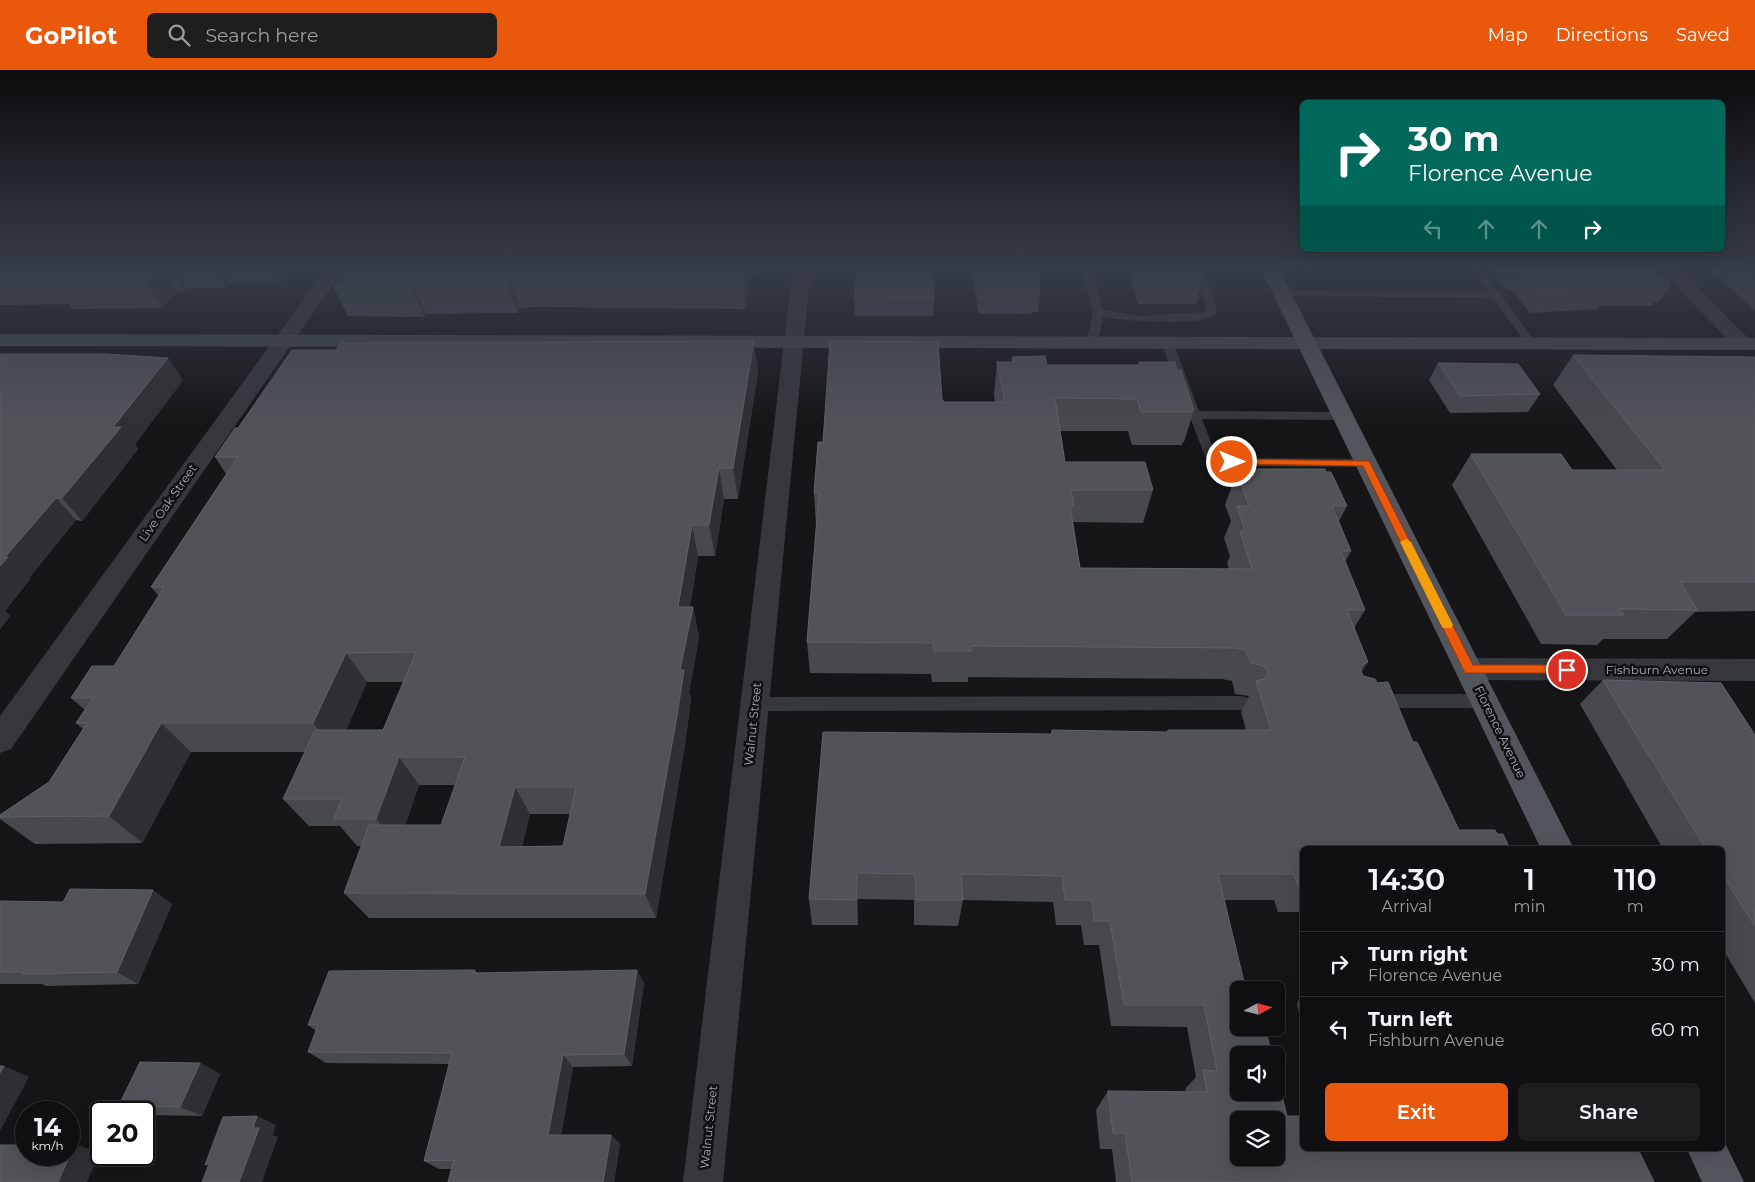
<!DOCTYPE html>
<style>
:root{--surface:#101012;--page:#1e1e20;--text:#f1f3f6;--muted:#9c9d9f;--line:#303032;--accent:#ea580c}
body{margin:0;font-family:Montserrat,sans-serif;background:var(--page);color:var(--text);height:100vh;display:flex;flex-direction:column;font-size:19px;white-space:nowrap}
*{box-sizing:border-box;margin:0}
p{font-size:16px;color:var(--muted)}
.icon{flex:none;width:28px;height:28px;fill:none;stroke:currentColor;stroke-width:2;stroke-linecap:round;stroke-linejoin:round}
.map{position:relative;flex:1;overflow:hidden}
.drawer{position:absolute;left:1300px;top:776px;width:425px;height:305px;display:flex;flex-direction:column;background:var(--surface);border-radius:8px;box-shadow:0 5px 20px #0002,0 0 0 1px var(--line)}
.drawer>*{flex:none}
.guide{position:absolute;left:1300px;top:30px;width:425px;height:152px;border-radius:8px;box-shadow:0 5px 20px #0002,0 0 0 1px var(--line);background:#00695c;color:#fff;overflow:hidden}
.needle{width:32px;rotate:83deg}
.controls{position:absolute;left:1230px;top:911px;display:grid;gap:10px}
.controls a{display:grid;place-items:center;width:55px;height:55px;border-radius:8px;background:var(--surface);box-shadow:0 5px 20px #0002,0 0 0 1px var(--line);font-size:25px}
.speed{position:absolute;left:15px;top:1031px;display:flex;gap:10px;font-size:25px;font-weight:700;text-align:center}
.speed>*{display:grid;place-content:center;width:65px;height:65px;border-radius:50%;background:var(--surface);box-shadow:0 5px 20px #0002,0 0 0 1px var(--line);line-height:1}
.speed small{font-size:12px;font-weight:400}
.speed .limit{border:2px solid #111;border-radius:8px;background:#fff;color:#111}
.pin{position:absolute;display:grid;place-items:center;width:42px;height:42px;color:#fff;margin:-21px;border:2px solid #fff;border-radius:50%;box-shadow:0 1px 5px #0007}
.me{position:absolute;width:55px;margin:-28px;rotate:90deg;stroke-linejoin:round;filter:drop-shadow(0 0 4px #0008)}
.turn{display:flex;align-items:center;gap:18px;height:105px;padding:0 25px;font-size:22px}
.turn .icon{width:65px;height:65px;stroke-width:2.5}
.turn b{display:block;font-size:35px;line-height:42px}
.lanes{display:flex;align-items:center;height:48px;padding:0 25px;background:#0003;justify-content:center;gap:25px;direction:ltr}
.lanes .off{opacity:.35}
.eta{display:flex;justify-content:space-evenly;align-items:center;height:85px;text-align:center}
.eta b{font-size:30px;font-weight:600;line-height:35px}
.action{display:flex;gap:10px;margin-top:auto;padding:10px 25px}
.action a{flex:1;height:58px;border-radius:8px;background:var(--accent);color:#fff;font-size:20px;font-weight:600;line-height:58px;text-align:center}
.action a+a{background:var(--page);color:var(--text)}
ul{padding:0;list-style:none}
li{display:flex;align-items:center;gap:15px;height:65px;padding:0 25px;border-top:1px solid var(--line)}
li div{flex:1}
li b{display:block;font-size:19px}
li em{font-style:normal}
header{display:flex;align-items:center;gap:30px;box-sizing:border-box;height:70px;padding:0 25px;background:var(--accent);color:#fff}
header strong{font-size:24px}
nav{display:flex;gap:28px;margin-inline-start:auto;font-size:18px}
.search{width:350px;height:45px;background:var(--page);display:flex;align-items:center;gap:12px;box-sizing:border-box;padding:0 18px;border-radius:8px;color:var(--muted);font-size:19px}
.map>svg:first-child{display:block}
.lines{fill:none;stroke-linecap:round;stroke-linejoin:round}
.lane{fill:#37383d;fill-rule:evenodd}
.street{fill:#37383d;fill-rule:evenodd}
.secondary{fill:#45474d;fill-rule:evenodd}
.primary{fill:#53555c;fill-rule:evenodd}
.wall{fill:#47494d;fill-rule:evenodd}
.shaded-wall{fill:#2f3033}
.building{fill:#525359;stroke:#5f6168;fill-rule:evenodd}
.route{fill:#ea580c;stroke:#983908}
.slow{fill:#f59e0b}
.labels{text-anchor:middle;stroke-width:5;stroke-linejoin:round;paint-order:stroke}
.street-label{font-size:12px;fill:#a8adb8;stroke:#111113}
</style>
<header>
<strong>GoPilot</strong>
<div class="search"><svg class="icon" aria-label="search" viewBox="0 0 24 24"><circle cx="10" cy="10" r="6"/><path d="M15 15l6 6"/></svg>Search here</div>
<nav><a>Map</a><a>Directions</a><a>Saved</a></nav>
</header>
<div class="map">
<svg width="1755" height="1112" viewBox="0 0 1755 1112">
<rect width="100%" height="100%" fill="#161618"/>
<g class="lines">
<!-- lane -->
<path class="lane" d="M1081,197H1091L1103,240L1138,246L1206,242L1207,238L1191,197H1201L1217,238L1216,244C1202,258 1124,250 1103,247L1098,272L1092,275L1088,274L1086,272L1093,243Z
M1470,197H1480L1535,271V275H1527L1493,228L1282,226L1277,223L1282,220L1488,222Z
M1167,269L1173,272L1199,341L1343,342L1349,346L1343,350L1202,349L1214,380L1233,388L1366,389L1372,393L1366,397L1232,396L1205,386L1161,272Z
M1376,624H1485L1491,626L1493,631L1491,636L1485,638H1376L1370,636L1368,631L1370,626Z
M1242,626L1248,628L1250,633L1248,638L1242,640L754,641L748,639L746,634L748,629L754,627Z"/>
<!-- street -->
<path class="street" d="M327,197H345L11,679L0,683V646Z
M793,197H811L723,1112H683Z
M1658,197H1677L1750,270L1753,274L1750,278L1743,280L1736,278Z
M1469,588L1755,589V611L1469,610L1459,607L1455,599L1459,591Z"/>
<!-- secondary -->
<path class="secondary" d="M0,264L1755,268V280L0,276Z"/>
<!-- primary -->
<path class="primary" d="M1260,197H1278L1574,779H1541Z
M1722,1067L1744,1112H1702L1687,1079H1722Z"/>
</g>
<!-- wall -->
<path class="wall" d="M0,197H294L284,209L278,213H230L226,218H187L184,221H177L162,238L73,239L69,234L1,235L0,236Z
M348,197H759L758,204H749V215L745,239L538,237L520,238L518,243L426,244L424,247L348,246L334,218Z
M970,197H1040L1041,202L1039,217L1040,225L1038,242H1032L1031,244H979Z
M1127,197H1198L1203,209L1196,234H1138Z
M1488,197H1654L1671,215L1659,232H1654L1652,236H1599L1597,239L1530,243L1512,220H1507Z
M1708,197H1755V241Z
M934,229L933,246H855L854,230Z
M0,284L168,288L183,310L135,374L138,379L82,451L76,450L29,508L30,509L5,541L10,546L0,559Z
M1573,285L1755,287V541L1695,542L1667,569H1603L1597,575L1541,574L1452,415L1471,384L1572,400H1617L1553,315Z
M1012,287L1047,295H1138L1139,292L1177,301L1194,340L1184,372H1183L1182,375H1132L1128,361H1060L1065,392L1153,420L1143,453L1073,452L1080,498L1229,499L1227,493L1230,486L1224,468L1231,451L1225,435L1237,402H1239L1240,399L1347,436L1339,451L1351,481L1345,492L1365,540L1354,558L1368,592L1362,602L1302,779V842H1278L1274,830H1224L1239,920L1287,1046L1654,1112H1116L1112,1079H1100L1096,1040L1108,1021L1186,1022L1185,1019L1196,1007L1187,957L1111,956L1099,875H1084L1081,855H1056L1053,832L963,830L958,856L914,855V830L858,829V855H812L809,829L1051,664L1052,660L1167,662L1168,660H1246L1241,642L1249,626L1235,624L1232,611L1222,609L968,607V612H932L931,604L810,603L807,572L816,456L814,423L823,372L942,329L944,332H995L994,325L997,292H1012Z
M1438,293L1540,324L1528,342L1450,343L1429,310Z
M758,302L738,429H724L715,486H698L690,537H693L699,567L689,622L691,629L685,674L656,848H369L344,823L362,776H357L340,756H309L283,729L305,682H191L142,773L35,774L0,749V745L49,712L83,659L76,653L85,640L71,628L114,596L159,526L151,517L226,404L215,387ZM367,612H404L383,660H346ZM419,715H455L441,755H405ZM530,744H570L563,776H522Z
M1603,610L1755,665V933L1722,878V779H1663L1580,634Z
M0,831L172,834L138,914L46,916L42,914H0Z
M475,900L477,903L644,913L632,996L573,997L561,1065H611L620,1074L614,1112H448L451,1099H439L424,1091L449,994L326,993L308,982L316,961L308,955Z
M1302,923V955L1297,934Z
M200,993L220,1004L202,1046L144,1045V1042H137L119,1035Z"/>
<!-- shaded-wall -->
<path class="shaded-wall" d="M158,197H162L177,221L162,238L145,211Z
M169,197H174L187,218L184,221Z
M214,197H221L230,213L226,218Z
M269,197H294L284,209L278,213Z
M744,197H748L749,215L745,239L742,211Z
M757,197H759L758,204Z
M510,210L520,238L518,243L508,215Z
M414,215L426,244L424,247L412,218Z
M754,271L758,302L738,429L733,398Z
M168,288L183,310L135,374L138,379L82,451L62,428L113,357Z
M719,398L724,429L715,486L709,455Z
M56,428L76,450L29,508L30,509L5,541L10,546L0,559V496L5,487Z
M692,455L698,486L685,567L678,537Z
M693,537L699,567L689,622L691,629L685,674L656,848L645,824L680,600Z
M346,583L367,612L336,682L313,653Z
M1368,592L1348,623L1363,595Z
M161,653L191,682L142,773L109,746Z
M399,687L419,715L398,775L376,749Z
M515,717L530,744L516,802L499,777Z
M857,803L858,829V855L857,830Z
M153,820L172,834L138,914L117,902Z
M637,900L644,913L632,996L624,984Z
M563,985L573,997L559,1074L548,1065Z
M200,993L220,1004L202,1046L180,1037Z
M4,996L29,1007L0,1061V1003Z
M257,1046L276,1055L273,1065L278,1067L262,1112H239L253,1058Z
M611,1065L620,1074L614,1112H603Z
M75,1074L100,1083L87,1112H58Z"/>
<!-- building -->
<path class="building" d="M0,197H158L145,211L53,212L58,207H0Z
M348,197H744L742,211L529,208L510,210L508,215H414L412,218H334Z
M857,197H932L934,229L854,230Z
M974,197H1040L1041,202H1036L1040,225L1033,224L1034,227H980Z
M1140,197H1198L1203,209H1143Z
M1511,197H1654L1671,215H1660L1664,219H1604L1608,222L1540,225L1521,203H1516Z
M754,271L733,398H719L709,455H692L678,537H693L680,600H684L677,646L645,824L344,823L369,755H441L465,687H399L376,749H334L342,729H283L315,660H383L416,582L346,583L313,653H161L109,746L0,747V745L49,712L87,653H76L93,628H71L92,596H114L164,517H151L238,387H215L235,358H238L292,280H336L341,273ZM515,717H576L563,776L499,777Z
M830,271L938,272L942,329L944,332H1005L997,292H1013L1012,287L1045,286L1047,295H1140L1139,292H1175L1177,301L1181,300L1194,340H1191L1192,342H1141L1137,329L1055,328L1065,392H1145L1153,420H1071L1074,436H1070L1080,498L1252,499L1240,461H1245L1237,436H1249L1237,402H1242L1240,399H1325L1326,402H1331L1347,436H1332L1351,481H1341L1365,540H1347L1368,592L1363,595L1361,600L1363,606L1375,609L1377,613L1388,612L1413,672H1417L1459,760H1495L1497,764H1503L1510,779H1302V816H1298L1294,804H1218L1246,920H1239V958H1265L1272,985H1239V1022H1276V1002L1287,1046H1302V1079H1638L1654,1112H1260L1198,1111V1112H1132L1125,1063H1113L1108,1021L1207,1022L1203,1000L1217,1001L1204,935H1124L1110,851H1094L1092,830H1065L1062,806L961,804L963,830H916L915,804L857,803V830L809,829L823,662L1052,664V660L1168,662V660H1271L1256,611L1264,609L1268,602L1264,596L1251,593L1246,580L1236,578L971,576V581H934L933,573L807,572L819,423H814L818,372H823ZM1239,1050H1276V1088H1239Z
M0,284H106L168,288L113,357H121L62,428H56L5,487H8L0,496Z
M1573,285L1755,287V512H1680L1697,540L1620,539L1624,545H1566L1471,384H1561L1572,400H1665Z
M1438,293L1518,294L1540,324L1460,326Z
M1603,610L1721,613L1755,665V833H1754L1755,856L1735,825L1722,802V779H1709L1708,776H1704Z
M70,819L153,820L117,902L22,904L23,902H0V831L63,832Z
M475,900L474,903L637,900L624,984L563,985L548,1065H611L603,1112H448L454,1090L424,1091L452,983L308,982L318,955H308L329,901Z
M140,992L200,993L180,1037L119,1035Z
M0,996H4L0,1003Z
M257,1046L253,1058H259L239,1112H202L209,1094L205,1095L223,1047Z
M69,1074H75L58,1112H0V1075H26V1085H69Z"/>
<!-- sky -->
<linearGradient id="sky" x2="0" y2="1"><stop stop-color="#0c0c0d"/><stop offset="0.56" stop-color="#363c48"/><stop offset="1" stop-color="#363c48" stop-opacity="0"/></linearGradient>
<rect width="1755" height="353" fill="url(#sky)"/>
<!-- route -->
<path class="route" d="M1232,389L1369,391L1473,595H1567L1573,600L1572,603H1465L1363,396L1229,394V390Z"/>
<!-- slow -->
<path class="slow" d="M1406,469L1411,472L1453,555L1451,558H1443L1441,555L1400,472Z"/>
<g class="labels">
<!-- street labels -->
<g class="street-label">
<text transform="translate(168 433) rotate(-55)" y="4">Live Oak Street</text>
<text x="1657" y="604">Fishburn Avenue</text>
<text transform="translate(753 654) rotate(-84)" y="4">Walnut Street</text>
<text transform="translate(1500 662) rotate(64)" y="4">Florence Avenue</text>
<text transform="translate(709 1057) rotate(-84)" y="4">Walnut Street</text>
</g>
</g>
</svg>
<div class="controls">
<a><svg class="needle" viewBox="-14 -14 28 28"><path d="M0-13l5 13h-10z" fill="#e53935"/><path d="M0 13l5-13h-10z" fill="#9c9d9f"/></svg></a>
<a><svg class="icon" aria-label="sound" viewBox="0 0 24 24"><path d="M4 9h4l5-4v14l-5-4H4zM17 9q2 3 0 6"/></svg></a>
<a><svg class="icon" aria-label="layers" viewBox="0 0 24 24"><path d="M12 4l9 5-9 5-9-5zM3 14l9 5 9-5"/></svg></a>
</div>
<div class="speed"><div>14<small>km/h</small></div><div class="limit">20</div></div>
<div class="pin" style="left:1567px;top:600px;background:#d93025"><svg class="icon" aria-label="arrive" viewBox="0 0 24 24"><path d="M6 21V4h12l-3 4 3 4H6"/></svg></div>
<svg class="me" style="left:1232px;top:392px" viewBox="-20 -20 40 40"><circle r="17" fill="#ea580c" stroke="#fff" stroke-width="3"/><path d="M0-11L8 9 0 5-8 9z" fill="#fff"/></svg>
<div class="guide">
<div class="turn"><svg class="icon" aria-label="right" viewBox="0 0 24 24"><path d="M7 20v-9h11M14 6l5 5-5 5"/></svg><div><b>30 m</b>Florence Avenue</div></div>
<div class="lanes"><svg class="icon off" aria-label="left" viewBox="0 0 24 24"><path d="M17 20v-9H6M10 6l-5 5 5 5"/></svg><svg class="icon off" aria-label="ahead" viewBox="0 0 24 24"><path d="M12 20V5M6 11l6-6 6 6"/></svg><svg class="icon off" aria-label="ahead" viewBox="0 0 24 24"><path d="M12 20V5M6 11l6-6 6 6"/></svg><svg class="icon" aria-label="right" viewBox="0 0 24 24"><path d="M7 20v-9h11M14 6l5 5-5 5"/></svg></div>
</div>
<section class="drawer">
<div class="eta">
<div><b>14:30</b><p>Arrival</p></div>
<div><b>1</b><p>min</p></div>
<div><b>110</b><p>m</p></div>
</div>
<ul>
<li><svg class="icon" aria-label="right" viewBox="0 0 24 24"><path d="M7 20v-9h11M14 6l5 5-5 5"/></svg><div><b>Turn right</b><p>Florence Avenue</p></div><em>30 m</em></li>
<li><svg class="icon" aria-label="left" viewBox="0 0 24 24"><path d="M17 20v-9H6M10 6l-5 5 5 5"/></svg><div><b>Turn left</b><p>Fishburn Avenue</p></div><em>60 m</em></li>
</ul>
<div class="action"><a>Exit</a><a>Share</a></div>
</section>
</div>
